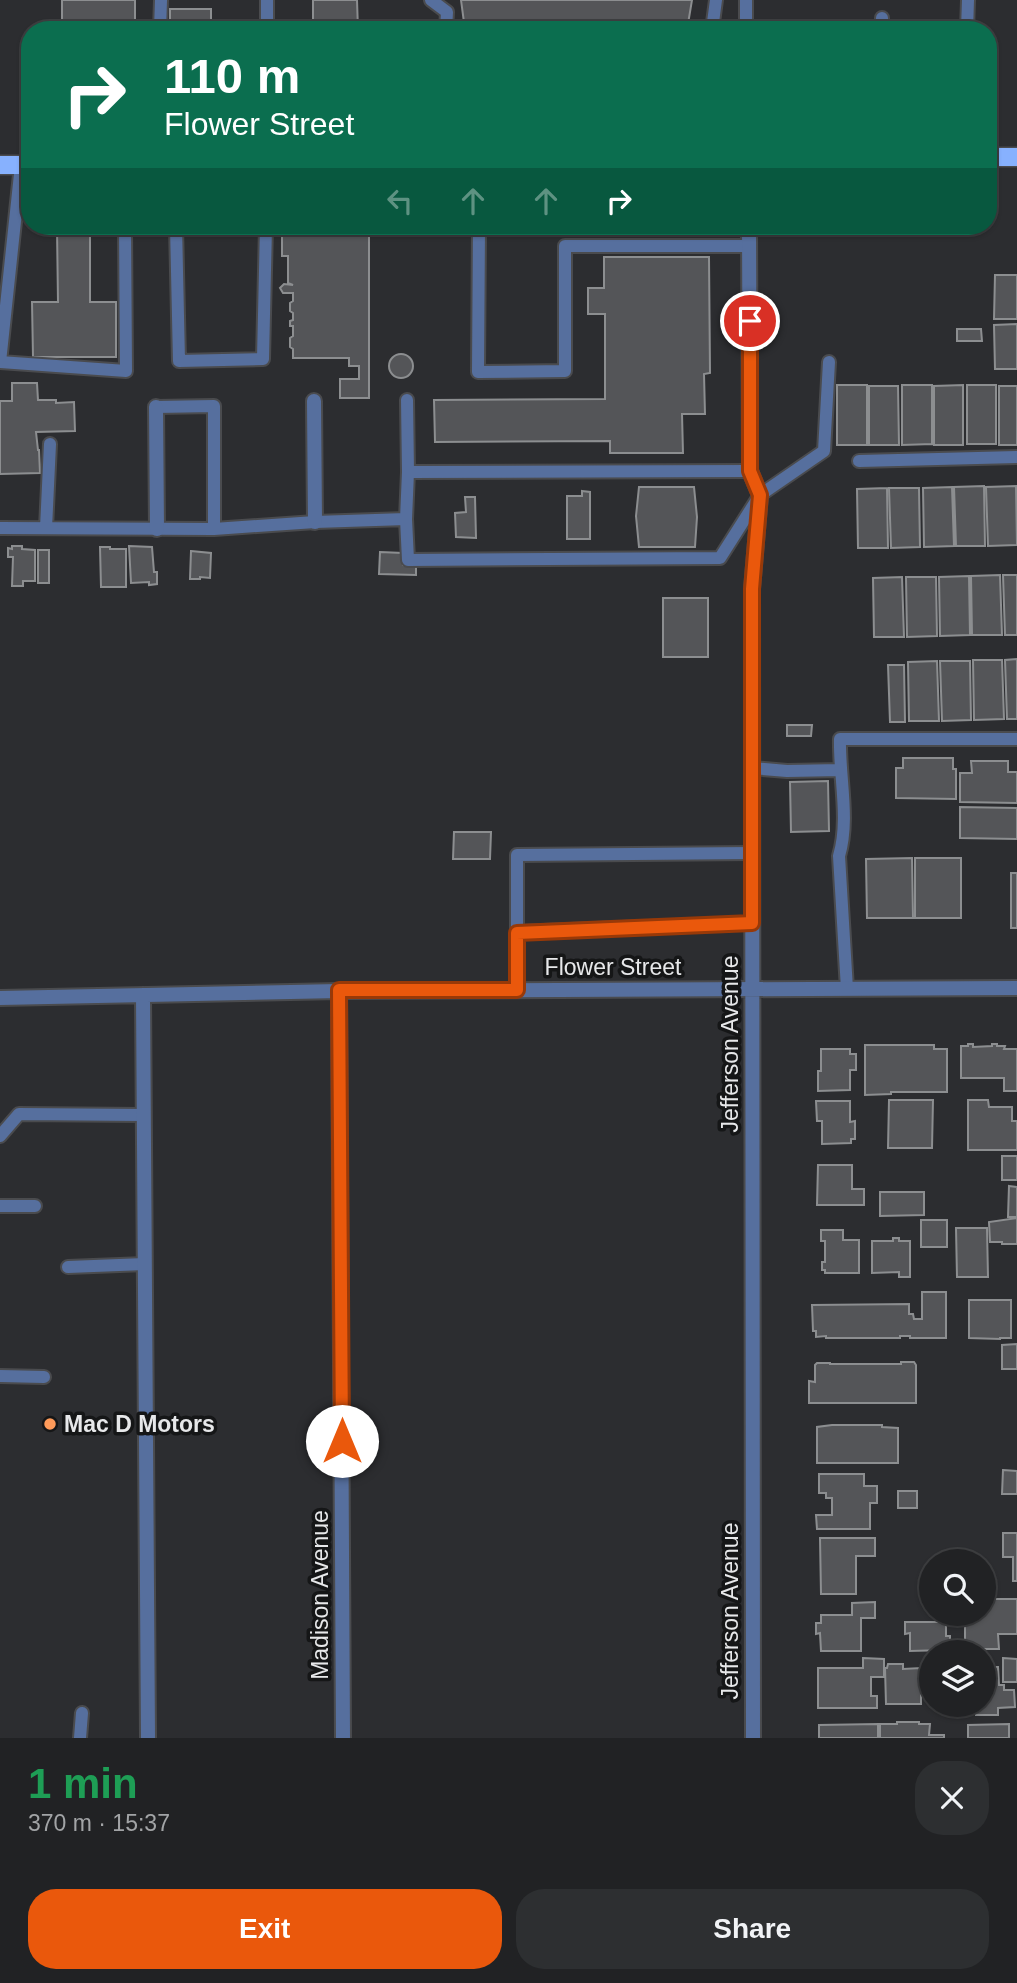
<!DOCTYPE html>
<meta charset="utf-8">
<style>
:root{--surface:#212224;--page:#2d2f31;--text:#f1f3f6;--muted:#a2a4a6;--line:#3e3f41;--accent:#ea580c}
body{margin:0;font-family:Helvetica,sans-serif;background:var(--page);color:var(--text);height:100vh;display:flex;flex-direction:column;font-size:26px;white-space:nowrap}
*{box-sizing:border-box;margin:0}
p{font-size:23px;color:var(--muted)}
.icon{flex:none;width:38px;height:38px;fill:none;stroke:currentColor;stroke-width:2;stroke-linecap:round;stroke-linejoin:round}
.map{position:relative;height:1738px;overflow:hidden}
.side{display:flex;flex-direction:column;background:var(--surface);flex:1}
.side>*{flex:none}
.banner{position:absolute;left:21px;top:21px;width:976px;height:214px;border-radius:28px;box-shadow:0 2px 5px #0004,0 0 0 2px var(--line);background:#0b6e4f;color:#fff;overflow:hidden}
.fabs{position:absolute;left:919px;top:1549px;display:grid;gap:14px}
.fabs a{display:grid;place-items:center;width:77px;height:77px;border-radius:50%;background:var(--surface);box-shadow:0 2px 5px #0004,0 0 0 2px var(--line);font-size:35px}
.pin{position:absolute;display:grid;place-items:center;width:60px;height:60px;color:#fff;margin:-30px;border:4px solid #fff;border-radius:50%;box-shadow:0 2px 7px #0007}
.me{position:absolute;width:77px;margin:-38px;rotate:0deg;stroke-linejoin:round;filter:drop-shadow(0 0 5px #0008)}
.turn{display:flex;align-items:center;gap:24px;height:147px;padding:0 28px;font-size:32px}
.turn .icon{width:91px;height:91px;stroke-width:2.5}
.turn b{display:block;font-size:49px;line-height:60px}
.lanes{display:flex;align-items:center;height:66px;padding:0 28px;background:#0003;justify-content:center;gap:35px;direction:ltr}
.lanes .off{opacity:.35}
.round{display:grid;place-items:center;flex:none;width:74px;height:74px;border-radius:28px;background:var(--page)}
.summary{display:flex;align-items:center;justify-content:space-between;height:119px;padding:0 28px}
h1{font-size:42px;font-weight:700;line-height:52px;color:#1e9e55}
.cta{display:flex;gap:14px;margin-top:auto;padding:14px 28px}
.cta a{flex:1;height:80px;border-radius:28px;background:var(--accent);color:#fff;font-size:28px;font-weight:700;line-height:80px;text-align:center}
.cta a+a{background:var(--page);color:var(--text)}
.map>svg:first-child{display:block}
.building{fill:#545558;stroke:#8c8e90;stroke-width:2}
.lines{fill:none;stroke-linecap:round;stroke-linejoin:round}
.lane-casing{stroke:#4a4b4e;stroke-width:16}
.street-casing{stroke:#4a4b4e;stroke-width:18}
.primary-casing{stroke:#4a4b4e;stroke-width:21}
.lane{stroke:#566f9e;stroke-width:12}
.street{stroke:#566f9e;stroke-width:14}
.primary{stroke:#87b1fe;stroke-width:18}
.route-casing{stroke:#983908;stroke-width:18}
.route{stroke:#ea580c;stroke-width:12}
.poi-dot{fill:#ff9b5a;stroke:#151617;stroke-width:2.5}
.labels{text-anchor:middle;stroke-width:7;stroke-linejoin:round;paint-order:stroke}
.street-label{font-size:23px;fill:#e7e8ea;stroke:#151617}
.poi-label{font-size:23px;font-weight:bold;fill:#e7e8ea;stroke:#151617;text-anchor:start}
</style>
<div class="map">
<svg width="1017" height="1738" viewBox="0 0 1017 1738">
<rect width="100%" height="100%" fill="#2c2d30"/>
<!-- building -->
<path class="building" d="M62,0H135V30H62Z
M313,0H357L358,30H414H319L313,29Z
M461,0H692L687,30H664L610,24L606,30H548V27L506,30H465Z
M170,9H211V30H170Z
M295,226L334,227V232H369V398H340V379H359V366H349V358H293V349L290,347V338L293,336V326H290V321L293,320V313L290,311V303L293,301V293H283L280,288L284,284L293,285L288,283V256H282V234H288V227H295Z
M57,228H90V302H116V357H33L32,302H58Z
M604,257H709L710,373L704,374L705,414H682L683,453H610V441L435,442L434,400L605,399V314H588V288H604Z
M995,275H1017V319H994Z
M1017,324V369H995L994,325Z
M957,329H981L982,341H957Z
M389 366a12 12 0 1 1 24 0a12 12 0 1 1-24 0Z
M12,383H37L38,400H56V403L74,402L75,431L36,432L38,450H39L40,473L0,474V401H12Z
M837,385H867V445H837Z
M902,385H932V444L902,445Z
M963,385V445H934V386Z
M967,385H996V444H967Z
M869,386H898L899,445H869Z
M999,386H1017V445H999Z
M984,486L985,546H956L954,487Z
M1016,486L1017,545L988,546L986,487Z
M639,487H694L697,517L695,547H639L636,516Z
M952,487L954,546L924,547L923,488Z
M887,488L888,548H858L857,489Z
M889,488H919L920,547L891,548Z
M582,491L590,492V539H567V496H582Z
M465,497H475L476,538L456,537L455,513L466,512Z
M12,546H22V549L35,550V581H23V586H12L13,557H8V548L12,549Z
M129,546L152,547L154,572H157V584L149,585V582L131,583Z
M100,547H110V549H126V587H101Z
M38,550H49V583H38Z
M191,551L211,553L210,578L200,577V579H190Z
M380,552L403,553V565L416,566V575L379,574Z
M1000,575L1002,635H972L971,576Z
M1003,575H1017V635H1005Z
M969,576L970,635L940,636L939,577Z
M902,577L904,637H874L873,578Z
M906,577H936L937,636L907,637Z
M663,598H708V657H663Z
M1017,659V719H1007L1005,660Z
M973,660H1002L1004,719L974,720Z
M937,661L939,721H909L908,662Z
M940,661H970L971,720L942,721Z
M888,665H904L905,722H890Z
M787,725H812L811,736H787Z
M903,758H953V769H956V799L896,798V768H903Z
M971,761H1008V772H1017V803L960,802V773H972Z
M828,781L829,831L791,832L790,782Z
M960,807L1017,808V839L960,838Z
M454,832H491L490,859H453Z
M912,858L913,918H867L866,859Z
M915,858H961V918H915Z
M1011,873H1017V928H1011Z
M968,1044H973V1047L992,1046V1044H997V1046H1005L1004,1049H1017V1091H1004V1078H961V1046H968Z
M865,1045H934V1049H947V1092H891V1094L865,1095Z
M821,1049H850V1054H856V1070H850V1090L818,1091V1071H821Z
M889,1100H933L932,1148H888Z
M968,1100H988L989,1107H1012V1121H1017V1150H968Z
M816,1101H850V1122L855,1121V1139H851V1143L822,1144V1121H817Z
M1002,1156H1017V1180H1002Z
M818,1165H852V1189H864V1205H817Z
M1009,1186L1017,1187V1217H1008Z
M880,1192H924V1215L880,1216Z
M1017,1218V1244H1002V1242H990L989,1222Z
M921,1220H947V1247H921Z
M956,1228H987L988,1277H957Z
M821,1230H843V1240H859V1273H825V1270H822V1262H825V1241H821Z
M893,1238H899V1241H910V1277H899V1272L872,1273V1241H893Z
M922,1292H946V1338H910V1336H900V1338H826V1336L816,1337V1331H813L812,1305L909,1304V1314H913L914,1319H922Z
M969,1300H1011V1338H1000V1339L969,1338Z
M1017,1344V1369H1002V1345Z
M901,1362H914L916,1365V1403H809V1381L815,1382V1365L817,1363H830V1364H901Z
M832,1425H882V1427L898,1428V1463H817V1427Z
M1003,1470L1017,1471V1494H1002Z
M819,1474H864V1486H877V1503H870V1529H817L816,1515H832V1498H826V1493H819Z
M898,1491H917V1508H898Z
M1003,1533H1017V1581H1013V1557H1003Z
M820,1538H875V1556H856V1594H821Z
M984,1599H1017V1634H998L999,1649H965V1614H984Z
M875,1602V1618H861V1651H821L820,1633L816,1634V1623H821V1615H852V1603Z
M905,1622H946V1636H950V1642H946V1650L910,1651V1633L905,1634Z
M863,1658L884,1659V1677H871V1696H877V1708H818V1668H863Z
M1003,1658L1017,1659V1682H1003Z
M888,1664H903V1669L921,1668V1704H886L885,1668H887Z
M984,1667H998L999,1685H1004V1690H1014L1015,1707L998,1708V1715H976V1704H984Z
M897,1722H919V1724H930L929,1735H944V1738H880V1724H897Z
M878,1724V1738H819V1725Z
M1009,1724V1738H968V1725Z"/>
<g class="lines">
<defs>
<path id="lane" d="M267,0V30
M431,0L447,12L446,30
M746,0V30
M882,18V30
M160,30L161,0
M712,30L716,0
M967,30L968,0
M176,226L179,361L263,359L266,226
M479,226L478,372L565,371V246H749
M0,362L126,371L125,226
M0,362L21,165
M407,400L408,472L406,519L408,560L720,558L760,495L824,451L829,362
M156,407L214,406V529
M859,461L1017,457
M408,472L750,471
M0,528L214,529L315,522L406,519
M46,528L50,444
M752,768L787,771L841,770
M517,932L752,923
M847,989L839,856C850,819 839,777 840,739H1017
M517,990V855L752,853
M0,1136L19,1114L143,1115
M0,1206H35
M68,1267L145,1264
M0,1376L44,1377
M80,1738L82,1713"/>
<path id="street" d="M749,226L750,471L760,495L752,589L753,1738
M314,401L315,522
M156,407L157,529
M339,991L343,1738
M143,995L148,1738
M0,998L339,991L1017,988"/>
<path id="primary" d="M989,157H1017
M0,165H30"/>
</defs>
<!-- lane casing -->
<use href="#lane" class="lane-casing"/>
<!-- street casing -->
<use href="#street" class="street-casing"/>
<!-- primary casing -->
<use href="#primary" class="primary-casing"/>
<!-- lane -->
<use href="#lane" class="lane"/>
<!-- street -->
<use href="#street" class="street"/>
<!-- primary -->
<use href="#primary" class="primary"/>
</g>
<g class="lines">
<defs>
<path id="route" d="M342,1441L339,990H517V933L752,923V589L760,495L750,471V321"/>
</defs>
<!-- route casing -->
<use href="#route" class="route-casing"/>
<!-- route -->
<use href="#route" class="route"/>
</g>
<!-- markers -->
<circle class="poi-dot" cx="50" cy="1424" r="7"/>
<g class="labels">
<!-- street labels -->
<g class="street-label">
<text x="613" y="975">Flower Street</text>
<text transform="translate(730 1044) rotate(-90)" y="8">Jefferson Avenue</text>
<text transform="translate(320 1595) rotate(-90)" y="8">Madison Avenue</text>
<text transform="translate(730 1611) rotate(-90)" y="8">Jefferson Avenue</text>
</g>
<!-- poi labels -->
<g class="poi-label">
<text x="64" y="1432">Mac D Motors</text>
</g>
</g>
</svg>
<div class="fabs">
<a><svg class="icon" aria-label="search" viewBox="0 0 24 24"><circle cx="10" cy="10" r="6"/><path d="M15 15l6 6"/></svg></a>
<a><svg class="icon" aria-label="layers" viewBox="0 0 24 24"><path d="M12 4l9 5-9 5-9-5zM3 14l9 5 9-5"/></svg></a>
</div>
<div class="pin" style="left:750px;top:321px;background:#d93025"><svg class="icon" aria-label="arrive" viewBox="0 0 24 24"><path d="M6 21V4h12l-3 4 3 4H6"/></svg></div>
<svg class="me" style="left:342px;top:1441px" viewBox="-20 -20 40 40"><circle r="19" fill="#fff"/><path d="M0-13L10 11 0 6-10 11z" fill="#ea580c"/></svg>
<div class="banner">
<div class="turn"><svg class="icon" aria-label="right" viewBox="0 0 24 24"><path d="M7 20v-9h11M14 6l5 5-5 5"/></svg><div><b>110 m</b>Flower Street</div></div>
<div class="lanes"><svg class="icon off" aria-label="left" viewBox="0 0 24 24"><path d="M17 20v-9H6M10 6l-5 5 5 5"/></svg><svg class="icon off" aria-label="ahead" viewBox="0 0 24 24"><path d="M12 20V5M6 11l6-6 6 6"/></svg><svg class="icon off" aria-label="ahead" viewBox="0 0 24 24"><path d="M12 20V5M6 11l6-6 6 6"/></svg><svg class="icon" aria-label="right" viewBox="0 0 24 24"><path d="M7 20v-9h11M14 6l5 5-5 5"/></svg></div>
</div>
</div>
<section class="side">
<div class="summary"><div><h1>1 min</h1><p>370 m · 15:37</p></div><a class="round"><svg class="icon" aria-label="close" viewBox="0 0 24 24"><path d="M6 6l12 12M18 6L6 18"/></svg></a></div>
<div class="cta"><a>Exit</a><a>Share</a></div>
</section>
